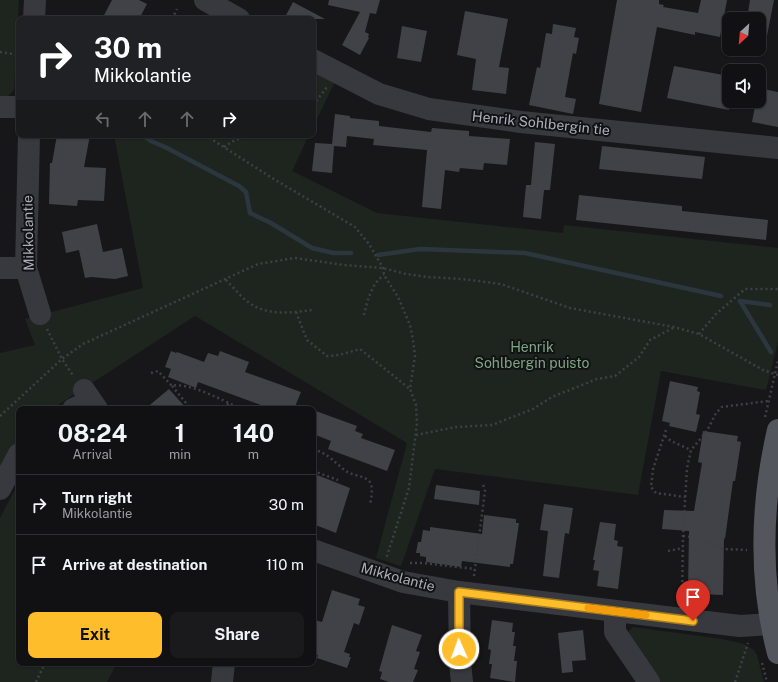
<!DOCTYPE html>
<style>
:root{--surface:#111114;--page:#1a1a1d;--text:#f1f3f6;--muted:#9c9da0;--line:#303134;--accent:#febd2b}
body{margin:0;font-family:"Public Sans",sans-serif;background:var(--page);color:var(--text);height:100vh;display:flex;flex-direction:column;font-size:15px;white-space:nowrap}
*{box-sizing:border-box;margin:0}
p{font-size:13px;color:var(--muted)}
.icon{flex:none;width:22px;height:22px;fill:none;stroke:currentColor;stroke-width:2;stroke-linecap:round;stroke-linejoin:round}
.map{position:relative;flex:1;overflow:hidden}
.sheet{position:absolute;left:16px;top:406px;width:300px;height:260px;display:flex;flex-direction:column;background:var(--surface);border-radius:8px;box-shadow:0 1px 3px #0004,0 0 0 1px var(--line)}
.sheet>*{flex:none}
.guide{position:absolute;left:16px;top:16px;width:300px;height:122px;border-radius:8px;box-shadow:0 1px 3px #0004,0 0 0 1px var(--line);background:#202124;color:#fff;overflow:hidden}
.needle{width:26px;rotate:206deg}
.fabs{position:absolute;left:722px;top:12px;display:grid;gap:8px}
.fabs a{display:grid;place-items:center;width:44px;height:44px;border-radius:8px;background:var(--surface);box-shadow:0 1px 3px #0004,0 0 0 1px var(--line);font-size:20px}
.pin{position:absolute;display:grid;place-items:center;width:34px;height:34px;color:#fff;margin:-41px -17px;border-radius:50% 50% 50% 0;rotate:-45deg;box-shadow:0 0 4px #0007}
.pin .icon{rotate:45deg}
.me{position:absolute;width:44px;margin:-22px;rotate:358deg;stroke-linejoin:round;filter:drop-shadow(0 0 3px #0008)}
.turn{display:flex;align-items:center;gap:14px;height:84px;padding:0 12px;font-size:18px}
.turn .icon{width:52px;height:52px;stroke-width:2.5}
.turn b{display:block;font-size:28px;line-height:34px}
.lanes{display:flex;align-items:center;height:38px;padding:0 12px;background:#0003;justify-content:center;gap:20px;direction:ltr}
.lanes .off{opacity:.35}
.eta{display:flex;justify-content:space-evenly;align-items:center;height:68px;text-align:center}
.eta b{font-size:24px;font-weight:700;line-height:28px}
.cta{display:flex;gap:8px;margin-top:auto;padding:8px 12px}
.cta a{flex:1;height:46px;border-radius:8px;background:var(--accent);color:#111;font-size:16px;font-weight:700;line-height:46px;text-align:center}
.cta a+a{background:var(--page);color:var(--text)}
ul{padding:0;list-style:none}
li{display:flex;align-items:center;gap:12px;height:60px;padding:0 12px;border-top:1px solid var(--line)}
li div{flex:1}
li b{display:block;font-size:15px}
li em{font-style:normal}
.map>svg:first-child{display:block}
.green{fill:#1d251e}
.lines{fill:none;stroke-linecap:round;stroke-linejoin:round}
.stream{stroke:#2c363f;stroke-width:4.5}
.building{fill:#414247}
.path{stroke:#3e4046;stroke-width:2.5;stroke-dasharray:2 3;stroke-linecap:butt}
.minor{stroke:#38393f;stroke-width:22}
.major{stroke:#54565e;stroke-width:22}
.route-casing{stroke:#a57b1c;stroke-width:10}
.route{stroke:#febd2b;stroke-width:7}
.slow{stroke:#f59e0b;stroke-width:7}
.labels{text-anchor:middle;stroke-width:4;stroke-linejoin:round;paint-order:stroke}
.street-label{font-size:14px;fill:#a9aeba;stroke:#121215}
.park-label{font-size:14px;fill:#7fa682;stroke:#121215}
</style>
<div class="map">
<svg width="778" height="682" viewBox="0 0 778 682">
<rect width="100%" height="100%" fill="#17171a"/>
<!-- green -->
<path class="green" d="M0,0H19L14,90L6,98L0,100Z
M313,70L335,82L313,127Z
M114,135H309L292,171L377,213L563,233L564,225L778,248V342L766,390L661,371L638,495L435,469L401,566L376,558L407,443L195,316L52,409H19V439L0,474V353L35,345L25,319L143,288Z
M19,482V663H117L107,682H0V518Z
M633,627L722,639L744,644L754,650L757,655L764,682H655L628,632Z"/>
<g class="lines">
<!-- stream -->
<path class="stream" d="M142,135L151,141L167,148L239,186L246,192L250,213L271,223L312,248L334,253H351
M378,255L420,249L525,253L721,296
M740,301L771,352
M740,301L770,305"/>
</g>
<!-- building -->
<path class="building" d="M112,0H139L147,4L139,19H102Z
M329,0H380L376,14L370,13L365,32L369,34L368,37L369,38L360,55L342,45L360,12L328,5Z
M617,0H659V4L664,5L663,7L698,13L701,0H727L720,37L695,32V35L657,27L641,112L599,104Z
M750,0H774L765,46H759V19H747Z
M293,2L325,19H284Z
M465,11L508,19L499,67L509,68L506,94L472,90L476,59L457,55Z
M553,24L576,28L574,37L579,38L576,54L573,53L565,97L576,99L573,114L529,105L537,67L540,68L546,33L552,34Z
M402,26L427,31L421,62L397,58Z
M674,66L729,76V110L667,98Z
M759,88L778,92V127L752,122L756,101H759Z
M335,114L350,116V118L379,121V126L431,132L432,128L469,131V136L510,139L507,165L484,163L483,170L460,168L459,172L445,170L441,209L422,207L427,150L373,145L374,139L347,136L346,147L334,146L332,173L312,171L315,143L332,144Z
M57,135H90L84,167L106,168L104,201L78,200L77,206L49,204L50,163H52Z
M535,142L555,144L550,190H544L541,219L523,217L526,185H531Z
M602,146L705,157L702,179L599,169Z
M579,195L682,206V211L768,220L766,240L576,220Z
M97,224L103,252L122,248L128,276L115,279L91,277L85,278L79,250L66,253L62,232Z
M171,351L176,353L177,352L204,362L208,353L218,356L220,351L249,362L245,372L301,392L294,409H272L198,382L196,388L168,377L171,369L165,367Z
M670,381L698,387L697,391L700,392L696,414L700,415L696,432L669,426L670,423L662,421Z
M169,389L187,409H145Z
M313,410L357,426L355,431L363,434L361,438L395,450L387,471L328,449L331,441L313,434Z
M703,431L738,436L737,441L741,442L735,481H733L725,539L724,538L723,595L699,594V591L688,590L689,531L662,529L664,510L694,511L702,463L698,462Z
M317,475L350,488L336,533L313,524V487Z
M436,485L480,491L479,505L434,499Z
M544,504L573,508L569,534L565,533L559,578L543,576L548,531L540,530Z
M484,515L516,519V523H519L513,564H510V567L462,561L461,567L426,562V557L420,556V553H416L418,542H421L423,530L430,531V527L482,534Z
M600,522L616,524L614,540L618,541L617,546L623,547L618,589L597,586L599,571L593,570L595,560H593Z
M332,590L360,599L358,605L365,607L359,625L354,623L344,652L350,654L349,657H351L347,668L317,658L318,655L313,654V626L315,620L322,622Z
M492,620L513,623L512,632H515L513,646H516L514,661H517L515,682L490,678L492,664H489L491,650L488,649Z
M392,625L422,635L416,651L420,652L414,669L418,670L413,682H389L380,679L382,672L379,671Z
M583,630L586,660L572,661L573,672L562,673L558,633Z"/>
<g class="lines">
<!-- path -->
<path class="path" d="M172,19L177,9
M0,52L19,55
M313,105L327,87
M205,135L272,178L355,227L369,244L383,268L384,275L398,297L410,325L413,340L415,356L410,389L416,405L417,423L409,488L386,559
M224,147L235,140L255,135
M226,280C233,287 240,296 248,302C266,316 291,313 312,310
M296,312L307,340L327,356L339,355L360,349L410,389
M364,315C367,301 372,283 384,275
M47,329L62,359L74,377
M699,334L716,314L745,289H778
M151,373L158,371L172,386C186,382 216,397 229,403
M172,386L191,409
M224,409L229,403L239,409
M0,416L62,359L83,344L258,264L295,258L344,265L383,268L406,274L428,277L462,279L501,284L570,308L674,327L699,334L763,370L778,375
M765,417L778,361
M666,430L653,469L651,487L656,493L685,497
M416,435L456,427L492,425L533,409L552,397L597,379L615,376L639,357L650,340L673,328
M665,436L671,441L691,450
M313,450C326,451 336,464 346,471C353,476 363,475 369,481C374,486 371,499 370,505
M313,471L338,480
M683,536L691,537L723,549L747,550
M668,551L683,548
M410,563H423L475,569
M474,576L485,491L483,484
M682,602L683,536L687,468L691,450L707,431L716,413L722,407L768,401
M762,663L767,682
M36,682L45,663
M735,682L748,643"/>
<!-- minor -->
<path class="minor" d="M205,0L239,19
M34,19L35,0
M313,60L379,94L429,109L521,122L778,148
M0,107H19
M29,135L26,268L40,314
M0,268H26
M84,390L97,409
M73,409L91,401
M0,489L19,454
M313,550L403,582L459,592L740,626L770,624
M459,592L460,663L462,682
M615,611V632L649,682
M222,682L224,663"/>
<!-- major -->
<path class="major" d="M778,430C761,504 759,580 778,653"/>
</g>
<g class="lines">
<defs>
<path id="route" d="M459,649V592L693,621"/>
</defs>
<!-- route casing -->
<use href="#route" class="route-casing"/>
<!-- route -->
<use href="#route" class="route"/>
<!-- slow -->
<path class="slow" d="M588,608L646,615"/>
</g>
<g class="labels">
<!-- street labels -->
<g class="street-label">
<text transform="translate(541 123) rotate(6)" y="5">Henrik Sohlbergin tie</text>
<text transform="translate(28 233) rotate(-91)" y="5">Mikkolantie</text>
<text transform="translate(398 577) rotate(15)" y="5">Mikkolantie</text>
</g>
<!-- park labels -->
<g class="park-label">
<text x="532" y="352">Henrik<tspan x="532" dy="16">Sohlbergin puisto</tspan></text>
</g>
</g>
</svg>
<div class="fabs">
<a><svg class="needle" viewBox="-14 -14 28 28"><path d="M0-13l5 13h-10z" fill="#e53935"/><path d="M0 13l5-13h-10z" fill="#9c9da0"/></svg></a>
<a><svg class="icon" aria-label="sound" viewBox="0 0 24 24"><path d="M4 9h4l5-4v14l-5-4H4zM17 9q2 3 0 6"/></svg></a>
</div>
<div class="pin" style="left:693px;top:621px;background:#d93025"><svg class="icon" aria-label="arrive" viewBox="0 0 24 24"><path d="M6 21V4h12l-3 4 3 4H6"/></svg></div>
<svg class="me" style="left:459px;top:649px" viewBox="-20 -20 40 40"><circle r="17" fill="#febd2b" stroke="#fff" stroke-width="3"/><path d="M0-11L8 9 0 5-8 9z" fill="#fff"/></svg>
<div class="guide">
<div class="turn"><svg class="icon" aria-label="right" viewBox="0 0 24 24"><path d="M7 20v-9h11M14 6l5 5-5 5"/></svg><div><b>30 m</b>Mikkolantie</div></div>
<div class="lanes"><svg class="icon off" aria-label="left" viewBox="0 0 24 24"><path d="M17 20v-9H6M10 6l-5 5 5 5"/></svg><svg class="icon off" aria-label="ahead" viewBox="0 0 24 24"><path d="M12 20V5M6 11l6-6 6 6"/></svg><svg class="icon off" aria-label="ahead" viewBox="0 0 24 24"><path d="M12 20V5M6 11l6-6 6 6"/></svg><svg class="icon" aria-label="right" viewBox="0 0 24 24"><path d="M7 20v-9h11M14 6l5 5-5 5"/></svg></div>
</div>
<section class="sheet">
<div class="eta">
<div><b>08:24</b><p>Arrival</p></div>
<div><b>1</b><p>min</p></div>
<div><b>140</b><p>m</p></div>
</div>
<ul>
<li><svg class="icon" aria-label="right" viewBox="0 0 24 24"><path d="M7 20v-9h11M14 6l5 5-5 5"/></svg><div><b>Turn right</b><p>Mikkolantie</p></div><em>30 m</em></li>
<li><svg class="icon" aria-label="arrive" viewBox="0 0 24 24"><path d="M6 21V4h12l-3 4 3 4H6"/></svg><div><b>Arrive at destination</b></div><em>110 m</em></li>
</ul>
<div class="cta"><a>Exit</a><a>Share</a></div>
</section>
</div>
